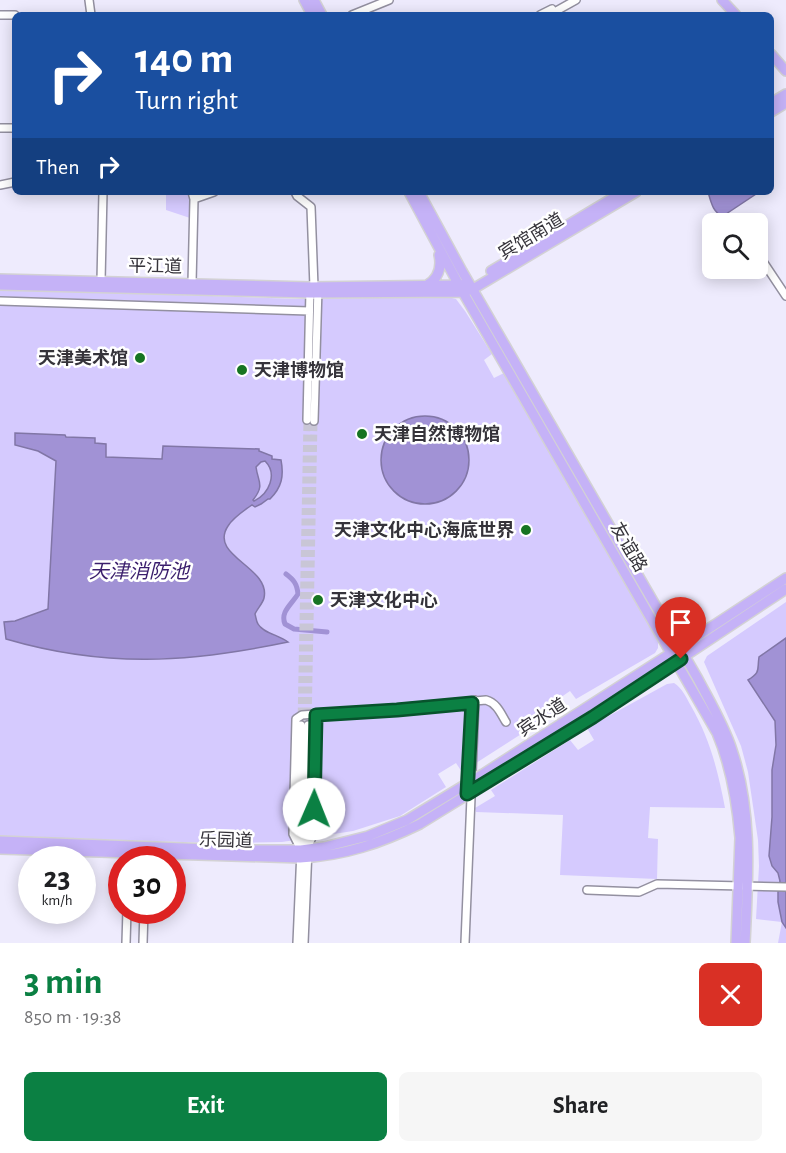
<!DOCTYPE html>
<meta charset="utf-8">
<style>
:root{--surface:#fff;--page:#f6f6f6;--text:#202124;--muted:#757577;--accent:#0b8043}
body{margin:0;font-family:"Alegreya Sans","Noto Sans SC",sans-serif;background:var(--page);color:var(--text);height:100vh;display:flex;flex-direction:column;font-size:22px;white-space:nowrap}
*{box-sizing:border-box;margin:0}
p{font-size:20px;color:var(--muted)}
.icon{flex:none;width:33px;height:33px;fill:none;stroke:currentColor;stroke-width:2;stroke-linecap:round;stroke-linejoin:round}
.map{position:relative;height:943px;overflow:hidden}
.sheet{display:flex;flex-direction:column;background:var(--surface);flex:1}
.sheet>*{flex:none}
.banner{position:absolute;left:12px;top:12px;width:762px;height:183px;border-radius:9px;box-shadow:0 3px 15px #0003;background:#1a4fa0;color:#fff;overflow:hidden}
.controls{position:absolute;left:702px;top:213px;display:grid;gap:12px}
.controls a{display:grid;place-items:center;width:66px;height:66px;border-radius:9px;background:var(--surface);box-shadow:0 3px 15px #0003;font-size:30px}
.speed{position:absolute;left:18px;top:846px;display:flex;gap:12px;font-size:30px;font-weight:700;text-align:center}
.speed>*{display:grid;place-content:center;width:78px;height:78px;border-radius:50%;background:var(--surface);box-shadow:0 3px 15px #0003;line-height:1}
.speed small{font-size:15px;font-weight:400}
.speed .limit{border:9px solid #d22;background:#fff;color:#111}
.pin{position:absolute;display:grid;place-items:center;width:51px;height:51px;color:#fff;margin:-62px -26px;border-radius:50% 50% 50% 0;rotate:-45deg;box-shadow:0 0 6px #0007}
.pin .icon{rotate:45deg}
.me{position:absolute;width:66px;margin:-33px;rotate:1deg;stroke-linejoin:round;filter:drop-shadow(0 0 4px #0008)}
.turn{display:flex;align-items:center;gap:21px;height:126px;padding:0 24px;font-size:27px}
.turn .icon{width:78px;height:78px;stroke-width:2.5}
.turn b{display:block;font-size:42px;line-height:51px}
.then{display:flex;align-items:center;height:57px;padding:0 24px;background:#0003;gap:12px;font-size:22px}
.round{display:grid;place-items:center;flex:none;width:63px;height:63px;border-radius:9px;background:var(--page)}
.overview{display:flex;align-items:center;justify-content:space-between;height:102px;padding:0 24px}
h1{font-size:36px;font-weight:600;line-height:45px;color:var(--accent)}
.cta{display:flex;gap:12px;margin-top:auto;padding:12px 24px}
.cta a{flex:1;height:69px;border-radius:9px;background:var(--accent);color:#fff;font-size:24px;font-weight:600;line-height:69px;text-align:center}
.cta a+a{background:var(--page);color:var(--text)}
.map>svg:first-child{display:block}
.green{fill:#d5cafe}
.water{fill:#a192d5;stroke:#8176a6;stroke-width:1.5;fill-rule:evenodd}
.lines{fill:none;stroke-linecap:round;stroke-linejoin:round}
.canal{stroke:#a192d5;stroke-width:5}
.minor-tunnel{stroke:#c9c6d6;stroke-width:7;stroke-dasharray:7 3.5;stroke-linecap:butt}
.minor-casing{stroke:#9390a0;stroke-width:10}
.major-casing{stroke:#d3d2d4;stroke-width:12}
.minor{stroke:#fff;stroke-width:7}
.major{stroke:#c5b2f7;stroke-width:9}
.route-casing{stroke:#07532c;stroke-width:15}
.route{stroke:#0b8043;stroke-width:10}
.poi-dot{fill:#177422;stroke:#fff;stroke-width:2}
.labels{text-anchor:middle;stroke-width:5;stroke-linejoin:round;paint-order:stroke}
.street-label{font-size:18px;fill:#35333a;stroke:#fff}
.poi-label{font-size:18px;font-weight:bold;fill:#35333a;stroke:#fff;text-anchor:start}
.water-label{font-size:20px;font-style:italic;fill:#3a1e6c;stroke:#fff}
</style>
<div class="map">
<svg width="786" height="943" viewBox="0 0 786 943">
<rect width="100%" height="100%" fill="#eeebfd"/>
<!-- green -->
<path class="green" d="M166,192H187L190,200V218L166,210Z
M0,289L297,299L448,297L456,299L465,311L492,354L484,360L494,378L504,373L531,415L658,641V648L655,653L576,699L570,691L554,702L559,710L462,772L456,763L438,774L446,787L400,816L353,831L282,842L213,843L0,836Z
M786,602V943H778L782,922L756,919L759,866L758,840L748,772L741,746L704,662L707,656Z
M674,683C682,688 686,697 691,706C710,739 718,771 725,808L650,807L648,838L658,839L657,879L560,875L563,815L476,812L475,808L495,796L491,790L570,740L578,750L594,740L587,728L667,684Z"/>
<!-- water -->
<path class="water" d="M708,192H759L723,216C713,213 711,202 708,192Z
M381 460a44 44 0 1 1 88 0a44 44 0 1 1-88 0Z
M15,433L65,435L66,437L95,438V443L106,444V457L162,459L163,446L259,449V451L272,456V459L281,460C284,476 282,487 270,499H268L261,504L255,507L252,505L249,507C242,512 233,518 228,526C208,556 271,567 264,598C263,603 257,609 255,614C256,617 256,621 258,624C263,633 279,635 288,642C187,663 105,668 6,639L4,622L15,621L48,609L56,461L38,451L15,445ZM265,461C278,474 269,494 254,501L253,500C265,485 258,482 256,467L261,462Z
M786,638V928L782,922L778,902V892L780,881L778,873L772,866L769,856L772,817V770L776,745L775,721L748,680C761,672 757,670 759,657Z"/>
<g class="lines">
<!-- canal -->
<path class="canal" d="M286,574C294,580 297,584 298,594C291,605 280,612 285,624L294,629L327,632"/>
<!-- minor-tunnel -->
<path class="minor-tunnel" d="M301,725L307,420
M308,725L314,421"/>
<defs>
<path id="minor" d="M89,0L91,15
M0,15H15
M352,15L389,0
M540,15L552,9
M549,15L576,0
M0,128H15
M0,185L15,182
M295,192L297,196L311,207L314,287
M194,199L214,192
M732,224L736,221L737,224
M758,254L786,296
M101,281L103,192
M192,283L194,199L192,192
M0,301L309,311
M307,420L310,290
M314,421L318,288
M309,844L314,833L316,714
M301,850L293,834L296,719L302,715L398,708L486,700C497,703 501,714 506,722
M587,890L639,892L657,884L786,887
M126,943L127,910
M143,943L144,910
M297,943L301,850V725
M304,943L308,849V725
M465,943L475,700"/>
<path id="major" d="M304,0L312,15
M314,0L322,15
M722,0L736,15
M771,54L786,71
M771,103L786,94
M771,112L786,103
M409,192L461,289L717,733C731,766 737,802 740,838L736,943
M419,192L462,271L698,679C710,702 724,725 732,750C753,812 748,878 745,943
M491,271L623,192
M0,279L310,287L462,285
M0,285L310,293L463,292L473,289L636,192
M426,286C438,279 442,268 439,255
M0,841L236,850H301L324,847L368,836L407,820L483,774L679,648L786,578
M0,849L300,858C344,856 381,843 420,824L593,717L786,589"/>
</defs>
<!-- minor casing -->
<use href="#minor" class="minor-casing"/>
<!-- major casing -->
<use href="#major" class="major-casing"/>
<!-- minor -->
<use href="#minor" class="minor"/>
<!-- major -->
<use href="#major" class="major"/>
</g>
<g class="lines">
<defs>
<path id="route" d="M314,809L316,715L397,710L472,703L467,794L593,717L681,659"/>
</defs>
<!-- route casing -->
<use href="#route" class="route-casing"/>
<!-- route -->
<use href="#route" class="route"/>
</g>
<!-- markers -->
<g class="poi-dot">
<circle cx="140" cy="358" r="6"/>
<circle cx="242" cy="370" r="6"/>
<circle cx="362" cy="434" r="6"/>
<circle cx="526" cy="530" r="6"/>
<circle cx="318" cy="600" r="6"/>
</g>
<g class="labels">
<!-- street labels -->
<g class="street-label">
<text transform="translate(531 236) rotate(-31)" y="6">宾馆南道</text>
<text transform="translate(155 266) rotate(1)" y="6">平江道</text>
<text transform="translate(629 547) rotate(60)" y="6">友谊路</text>
<text transform="translate(542 717) rotate(-33)" y="6">宾水道</text>
<text transform="translate(226 840) rotate(2)" y="6">乐园道</text>
</g>
<!-- poi labels -->
<g class="poi-label">
<text x="128" y="364" text-anchor="end">天津美术馆</text>
<text x="254" y="376">天津博物馆</text>
<text x="374" y="440">天津自然博物馆</text>
<text x="514" y="536" text-anchor="end">天津文化中心海底世界</text>
<text x="330" y="606">天津文化中心</text>
</g>
<!-- water labels -->
<g class="water-label">
<text x="139" y="578">天津消防池</text>
</g>
</g>
</svg>
<div class="controls">
<a><svg class="icon" aria-label="search" viewBox="0 0 24 24"><circle cx="10" cy="10" r="6"/><path d="M15 15l6 6"/></svg></a>
</div>
<div class="speed"><div>23<small>km/h</small></div><div class="limit">30</div></div>
<div class="pin" style="left:681px;top:659px;background:#d93025"><svg class="icon" aria-label="arrive" viewBox="0 0 24 24"><path d="M6 21V4h12l-3 4 3 4H6"/></svg></div>
<svg class="me" style="left:314px;top:809px" viewBox="-20 -20 40 40"><circle r="19" fill="#fff"/><path d="M0-13L10 11 0 6-10 11z" fill="#0b8043"/></svg>
<div class="banner">
<div class="turn"><svg class="icon" aria-label="right" viewBox="0 0 24 24"><path d="M7 20v-9h11M14 6l5 5-5 5"/></svg><div><b>140 m</b>Turn right</div></div>
<div class="then">Then<svg class="icon" aria-label="right" viewBox="0 0 24 24"><path d="M7 20v-9h11M14 6l5 5-5 5"/></svg></div>
</div>
</div>
<section class="sheet">
<div class="overview"><div><h1>3 min</h1><p>850 m · 19:38</p></div><a class="round" style="background:#d93025;color:#fff"><svg class="icon" aria-label="close" viewBox="0 0 24 24"><path d="M6 6l12 12M18 6L6 18"/></svg></a></div>
<div class="cta"><a>Exit</a><a>Share</a></div>
</section>
